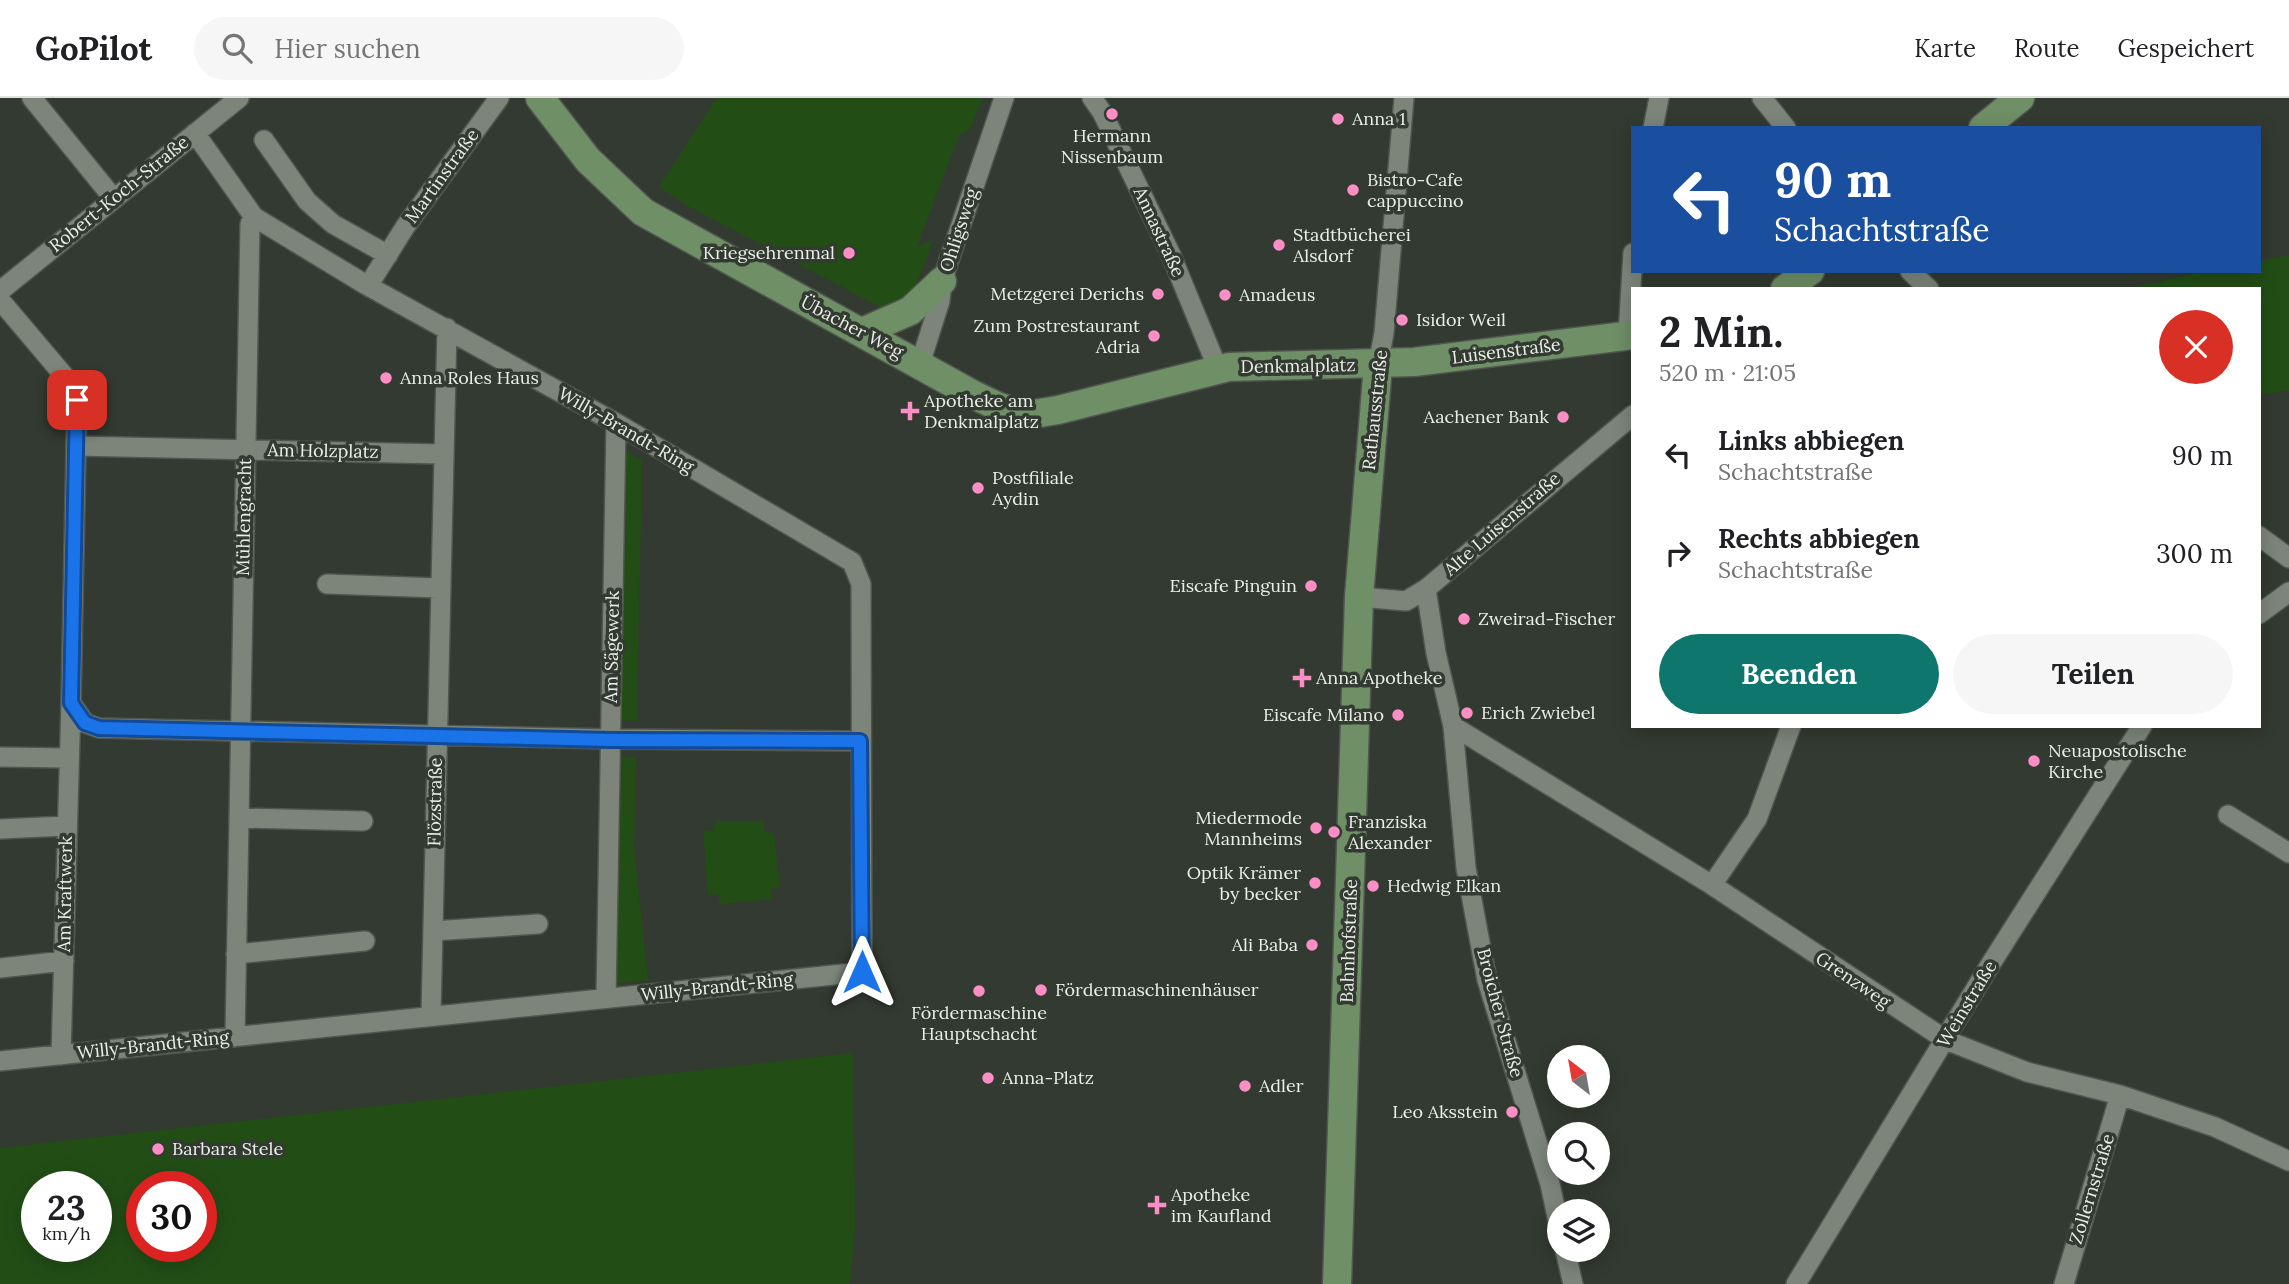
<!DOCTYPE html>
<html lang="de">
<meta charset="utf-8">
<style>
:root{--surface:#fff;--page:#f6f6f6;--text:#202124;--muted:#757577;--line:#e0e0e0;--accent:#0f766e}
body{margin:0;font-family:Lora,serif;background:var(--page);color:var(--text);height:100vh;display:flex;flex-direction:column;font-size:26px;white-space:nowrap}
*{box-sizing:border-box;margin:0}
p{font-size:23px;color:var(--muted)}
.icon{flex:none;width:38px;height:38px;fill:none;stroke:currentColor;stroke-width:2;stroke-linecap:round;stroke-linejoin:round}
.map{position:relative;flex:1;overflow:hidden}
.sheet{position:absolute;left:1631px;top:189px;width:630px;height:441px;display:flex;flex-direction:column;background:var(--surface);border-radius:0px;box-shadow:0 4px 18px #0003}
.sheet>*{flex:none}
.banner{position:absolute;left:1631px;top:28px;width:630px;height:147px;border-radius:0px;box-shadow:0 4px 18px #0003;background:#1a4fa0;color:#fff;overflow:hidden}
.needle{width:46px;rotate:329deg}
.controls{position:absolute;left:1547px;top:947px;display:grid;gap:14px}
.controls a{display:grid;place-items:center;width:63px;height:63px;border-radius:50%;background:var(--surface);box-shadow:0 4px 18px #0003;font-size:35px}
.speed{position:absolute;left:21px;top:1073px;display:flex;gap:14px;font-size:35px;font-weight:700;text-align:center}
.speed>*{display:grid;place-content:center;width:91px;height:91px;border-radius:50%;background:var(--surface);box-shadow:0 4px 18px #0003;line-height:1}
.speed small{font-size:18px;font-weight:400}
.speed .limit{border:10px solid #d22;background:#fff;color:#111}
.pin{position:absolute;display:grid;place-items:center;width:60px;height:60px;color:#fff;margin:-30px;border-radius:14px;box-shadow:0 4px 10px #0006}
.me{position:absolute;width:77px;margin:-38px;rotate:0deg;stroke-linejoin:round;filter:drop-shadow(0 0 5px #0008)}
.turn{display:flex;align-items:center;gap:24px;height:147px;padding:0 28px;font-size:32px}
.turn .icon{width:91px;height:91px;stroke-width:2.5}
.turn b{display:block;font-size:49px;line-height:60px}
.round{display:grid;place-items:center;flex:none;width:74px;height:74px;border-radius:37px;background:var(--page)}
.overview{display:flex;align-items:center;justify-content:space-between;height:119px;padding:0 28px}
h1{font-size:42px;font-weight:700;line-height:52px}
.action{display:flex;gap:14px;margin-top:auto;padding:14px 28px}
.action a{flex:1;height:80px;border-radius:42px;background:var(--accent);color:#fff;font-size:28px;font-weight:700;line-height:80px;text-align:center}
.action a+a{background:var(--page);color:var(--text)}
ul{padding:0;list-style:none}
li{display:flex;align-items:center;gap:21px;height:98px;padding:0 28px}
li div{flex:1}
li b{display:block;font-size:26px}
li em{font-style:normal}
header{display:flex;align-items:center;gap:42px;box-sizing:border-box;height:98px;padding:0 35px;background:var(--surface);border-bottom:2px solid var(--line)}
header strong{font-size:33px}
nav{display:flex;gap:38px;margin-inline-start:auto;font-size:24px}
.search{width:490px;height:63px;background:var(--page);display:flex;align-items:center;gap:18px;box-sizing:border-box;padding:0 24px;border-radius:38px;color:var(--muted);font-size:26px}
.map>svg:first-child{display:block}
.green{fill:#224e16;fill-rule:evenodd}
.lines{fill:none;stroke-linecap:round;stroke-linejoin:round}
.street-casing{stroke:#50564f;stroke-width:22}
.secondary-casing{stroke:#50564f;stroke-width:31}
.street{stroke:#7d857b;stroke-width:19}
.secondary{stroke:#6f8f66;stroke-width:28}
.route-casing{stroke:#114b97;stroke-width:18}
.route{stroke:#1a73e8;stroke-width:12}
.poi-dot{fill:#fb8fc5;stroke:#333a31;stroke-width:2.5}
.labels{text-anchor:middle;stroke-width:7;stroke-linejoin:round;paint-order:stroke}
.poi-label{font-size:18px;fill:#eaeee8;stroke:#333a31;text-anchor:start}
.street-label{font-size:18px;fill:#eaeee8;stroke:#333a31}
</style>
<header>
<strong>GoPilot</strong>
<div class="search"><svg class="icon" aria-label="search" viewBox="0 0 24 24"><circle cx="10" cy="10" r="6"/><path d="M15 15l6 6"/></svg>Hier suchen</div>
<nav><a>Karte</a><a>Route</a><a>Gespeichert</a></nav>
</header>
<div class="map">
<svg width="2289" height="1186" viewBox="0 0 2289 1186">
<rect width="100%" height="100%" fill="#333a31"/>
<!-- green -->
<path class="green" d="M717,0H983L969,33L959,37L917,148L933,142C922,170 916,206 882,210L690,109L659,89Z
M2289,157V292L2259,297V191H2127L2206,173H2259V163Z
M622,351L642,363L637,623L617,622Z
M616,660H636L634,749L648,882L612,886Z
M715,723H764V734L774,735L780,789L771,790V801L720,806L718,796L708,797L703,732L713,733Z
M853,955L855,1129L850,1186H0V1050ZM37,1088H96V1148H37ZM142,1088H201V1148H142Z"/>
<g class="lines">
<defs>
<path id="street" d="M32,0L114,101
M1092,0L1102,14L1171,157L1218,271
M1762,0L1786,30
M1653,30L1659,0
M264,42L307,103L333,126L388,157
M1910,173L1929,191
M368,188L405,129L499,0
M0,193L239,0
M0,202L66,280L77,301L71,605L85,625L99,630L610,641L860,643
M1628,237L1633,155
M920,266L940,203L942,183L1004,0
M1378,267L1384,235L1404,0
M77,348L442,356
M2259,438L2289,460
M327,486L439,490
M1426,491L1436,555L1453,628L1466,770L1487,882L1550,1086L1559,1128
M1359,499L1406,503L1426,491L1633,317
M2259,516L2289,494
M1453,628L1712,787L1946,942L2027,974L2120,997L2215,1029L2289,1063
M0,659L68,660
M2228,717L2289,755
M239,720L363,723
M0,731L66,728
M1712,787L1757,721L1791,628
M433,833L538,826
M236,856L365,843
M0,870L64,863
M606,900L616,325
M431,916L447,230
M235,938L250,126L254,119
M61,957L71,605
M0,963L862,874L861,486L852,464L616,325L368,188L254,119L195,35
M1565,1152L1573,1186
M1796,1186L1990,867L2142,628
M2064,1186L2120,997"/>
<path id="secondary" d="M540,0L588,62L643,114L972,296L999,309L1027,317L1058,312L1229,269L1414,264L1633,237
M1983,30L2020,0
M1785,191L1810,173
M862,234L910,213L942,183
M1337,1186L1359,499L1378,267"/>
</defs>
<!-- street casing -->
<use href="#street" class="street-casing"/>
<!-- secondary casing -->
<use href="#secondary" class="secondary-casing"/>
<!-- street -->
<use href="#street" class="street"/>
<!-- secondary -->
<use href="#secondary" class="secondary"/>
</g>
<g class="lines">
<defs>
<path id="route" d="M77,302L71,605L85,625L99,630L610,642L860,643L862,874"/>
</defs>
<!-- route casing -->
<use href="#route" class="route-casing"/>
<!-- route -->
<use href="#route" class="route"/>
</g>
<!-- markers -->
<g class="poi-dot">
<circle cx="1112" cy="16" r="7"/>
<circle cx="1338" cy="21" r="7"/>
<circle cx="1353" cy="92" r="7"/>
<circle cx="1279" cy="147" r="7"/>
<circle cx="849" cy="155" r="7"/>
<circle cx="1158" cy="196" r="7"/>
<circle cx="1225" cy="197" r="7"/>
<circle cx="1402" cy="222" r="7"/>
<circle cx="1154" cy="238" r="7"/>
<circle cx="386" cy="280" r="7"/>
<path d="M906.5 302.5h7v7h7v7h-7v7h-7v-7h-7v-7h7z"/>
<circle cx="1563" cy="319" r="7"/>
<circle cx="978" cy="390" r="7"/>
<circle cx="1311" cy="488" r="7"/>
<circle cx="1464" cy="521" r="7"/>
<path d="M1298.5 569.5h7v7h7v7h-7v7h-7v-7h-7v-7h7z"/>
<circle cx="1467" cy="615" r="7"/>
<circle cx="1398" cy="617" r="7"/>
<circle cx="2034" cy="663" r="7"/>
<circle cx="1316" cy="730" r="7"/>
<circle cx="1334" cy="734" r="7"/>
<circle cx="1315" cy="785" r="7"/>
<circle cx="1373" cy="788" r="7"/>
<circle cx="1312" cy="847" r="7"/>
<circle cx="1041" cy="892" r="7"/>
<circle cx="979" cy="893" r="7"/>
<circle cx="988" cy="980" r="7"/>
<circle cx="1245" cy="988" r="7"/>
<circle cx="1512" cy="1014" r="7"/>
<circle cx="158" cy="1051" r="7"/>
<path d="M1153.5 1096.5h7v7h7v7h-7v7h-7v-7h-7v-7h7z"/>
</g>
<g class="labels">
<!-- poi labels -->
<g class="poi-label">
<text x="1352" y="27">Anna 1</text>
<text x="1112" y="44" text-anchor="middle">Hermann<tspan x="1112" dy="21">Nissenbaum</tspan></text>
<text x="1367" y="88">Bistro-Cafe<tspan x="1367" dy="21">cappuccino</tspan></text>
<text x="1293" y="143">Stadtbücherei<tspan x="1293" dy="21">Alsdorf</tspan></text>
<text x="835" y="161" text-anchor="end">Kriegsehrenmal</text>
<text x="1144" y="202" text-anchor="end">Metzgerei Derichs</text>
<text x="1239" y="203">Amadeus</text>
<text x="1416" y="228">Isidor Weil</text>
<text x="1140" y="234" text-anchor="end">Zum Postrestaurant<tspan x="1140" dy="21">Adria</tspan></text>
<text x="400" y="286">Anna Roles Haus</text>
<text x="924" y="309">Apotheke am<tspan x="924" dy="21">Denkmalplatz</tspan></text>
<text x="1549" y="325" text-anchor="end">Aachener Bank</text>
<text x="992" y="386">Postfiliale<tspan x="992" dy="21">Aydin</tspan></text>
<text x="1297" y="494" text-anchor="end">Eiscafe Pinguin</text>
<text x="1478" y="527">Zweirad-Fischer</text>
<text x="1316" y="586">Anna Apotheke</text>
<text x="1481" y="621">Erich Zwiebel</text>
<text x="1384" y="623" text-anchor="end">Eiscafe Milano</text>
<text x="2048" y="659">Neuapostolische<tspan x="2048" dy="21">Kirche</tspan></text>
<text x="1302" y="726" text-anchor="end">Miedermode<tspan x="1302" dy="21">Mannheims</tspan></text>
<text x="1348" y="730">Franziska<tspan x="1348" dy="21">Alexander</tspan></text>
<text x="1301" y="781" text-anchor="end">Optik Krämer<tspan x="1301" dy="21">by becker</tspan></text>
<text x="1387" y="794">Hedwig Elkan</text>
<text x="1298" y="853" text-anchor="end">Ali Baba</text>
<text x="1055" y="898">Fördermaschinenhäuser</text>
<text x="979" y="921" text-anchor="middle">Fördermaschine<tspan x="979" dy="21">Hauptschacht</tspan></text>
<text x="1002" y="986">Anna-Platz</text>
<text x="1259" y="994">Adler</text>
<text x="1498" y="1020" text-anchor="end">Leo Aksstein</text>
<text x="172" y="1057">Barbara Stele</text>
<text x="1171" y="1103">Apotheke<tspan x="1171" dy="21">im Kaufland</tspan></text>
</g>
<!-- street labels -->
<g class="street-label">
<text transform="translate(442 78) rotate(-54)" y="6">Martinstraße</text>
<text transform="translate(119 96) rotate(-39)" y="6">Robert-Koch-Straße</text>
<text transform="translate(959 132) rotate(-72)" y="6">Ohligsweg</text>
<text transform="translate(1159 134) rotate(65)" y="6">Annastraße</text>
<text transform="translate(852 229) rotate(28)" y="6">Übacher Weg</text>
<text transform="translate(1506 253) rotate(-7)" y="6">Luisenstraße</text>
<text transform="translate(1298 268) rotate(-1)" y="6">Denkmalplatz</text>
<text transform="translate(1375 312) rotate(-84)" y="6">Rathausstraße</text>
<text transform="translate(626 332) rotate(30)" y="6">Willy-Brandt-Ring</text>
<text transform="translate(323 353) rotate(1)" y="6">Am Holzplatz</text>
<text transform="translate(244 419) rotate(-89)" y="6">Mühlengracht</text>
<text transform="translate(1502 426) rotate(-41)" y="6">Alte Luisenstraße</text>
<text transform="translate(612 549) rotate(-89)" y="6">Am Sägewerk</text>
<text transform="translate(435 704) rotate(-89)" y="6">Flözstraße</text>
<text transform="translate(65 796) rotate(-89)" y="6">Am Kraftwerk</text>
<text transform="translate(1349 843) rotate(-88)" y="6">Bahnhofstraße</text>
<text transform="translate(1853 882) rotate(34)" y="6">Grenzweg</text>
<text transform="translate(717 889) rotate(-6)" y="6">Willy-Brandt-Ring</text>
<text transform="translate(1967 906) rotate(-59)" y="6">Weinstraße</text>
<text transform="translate(1500 915) rotate(75)" y="6">Broicher Straße</text>
<text transform="translate(153 947) rotate(-6)" y="6">Willy-Brandt-Ring</text>
<text transform="translate(2092 1091) rotate(-73)" y="6">Zollernstraße</text>
</g>
</g>
</svg>
<div class="controls">
<a><svg class="needle" viewBox="-14 -14 28 28"><path d="M0-13l5 13h-10z" fill="#e53935"/><path d="M0 13l5-13h-10z" fill="#757577"/></svg></a>
<a><svg class="icon" aria-label="search" viewBox="0 0 24 24"><circle cx="10" cy="10" r="6"/><path d="M15 15l6 6"/></svg></a>
<a><svg class="icon" aria-label="layers" viewBox="0 0 24 24"><path d="M12 4l9 5-9 5-9-5zM3 14l9 5 9-5"/></svg></a>
</div>
<div class="speed"><div>23<small>km/h</small></div><div class="limit">30</div></div>
<div class="pin" style="left:77px;top:302px;background:#d93025"><svg class="icon" aria-label="arrive" viewBox="0 0 24 24"><path d="M6 21V4h12l-3 4 3 4H6"/></svg></div>
<svg class="me" style="left:862px;top:874px" viewBox="-20 -20 40 40"><path d="M0-17L14 15 0 8-14 15z" fill="#1a73e8" stroke="#fff" stroke-width="4"/></svg>
<div class="banner">
<div class="turn"><svg class="icon" aria-label="left" viewBox="0 0 24 24"><path d="M17 20v-9H6M10 6l-5 5 5 5"/></svg><div><b>90 m</b>Schachtstraße</div></div>
</div>
<section class="sheet">
<div class="overview"><div><h1>2 Min.</h1><p>520 m · 21:05</p></div><a class="round" style="background:#d93025;color:#fff"><svg class="icon" aria-label="close" viewBox="0 0 24 24"><path d="M6 6l12 12M18 6L6 18"/></svg></a></div>
<ul>
<li><svg class="icon" aria-label="left" viewBox="0 0 24 24"><path d="M17 20v-9H6M10 6l-5 5 5 5"/></svg><div><b>Links abbiegen</b><p>Schachtstraße</p></div><em>90 m</em></li>
<li><svg class="icon" aria-label="right" viewBox="0 0 24 24"><path d="M7 20v-9h11M14 6l5 5-5 5"/></svg><div><b>Rechts abbiegen</b><p>Schachtstraße</p></div><em>300 m</em></li>
</ul>
<div class="action"><a>Beenden</a><a>Teilen</a></div>
</section>
</div>
